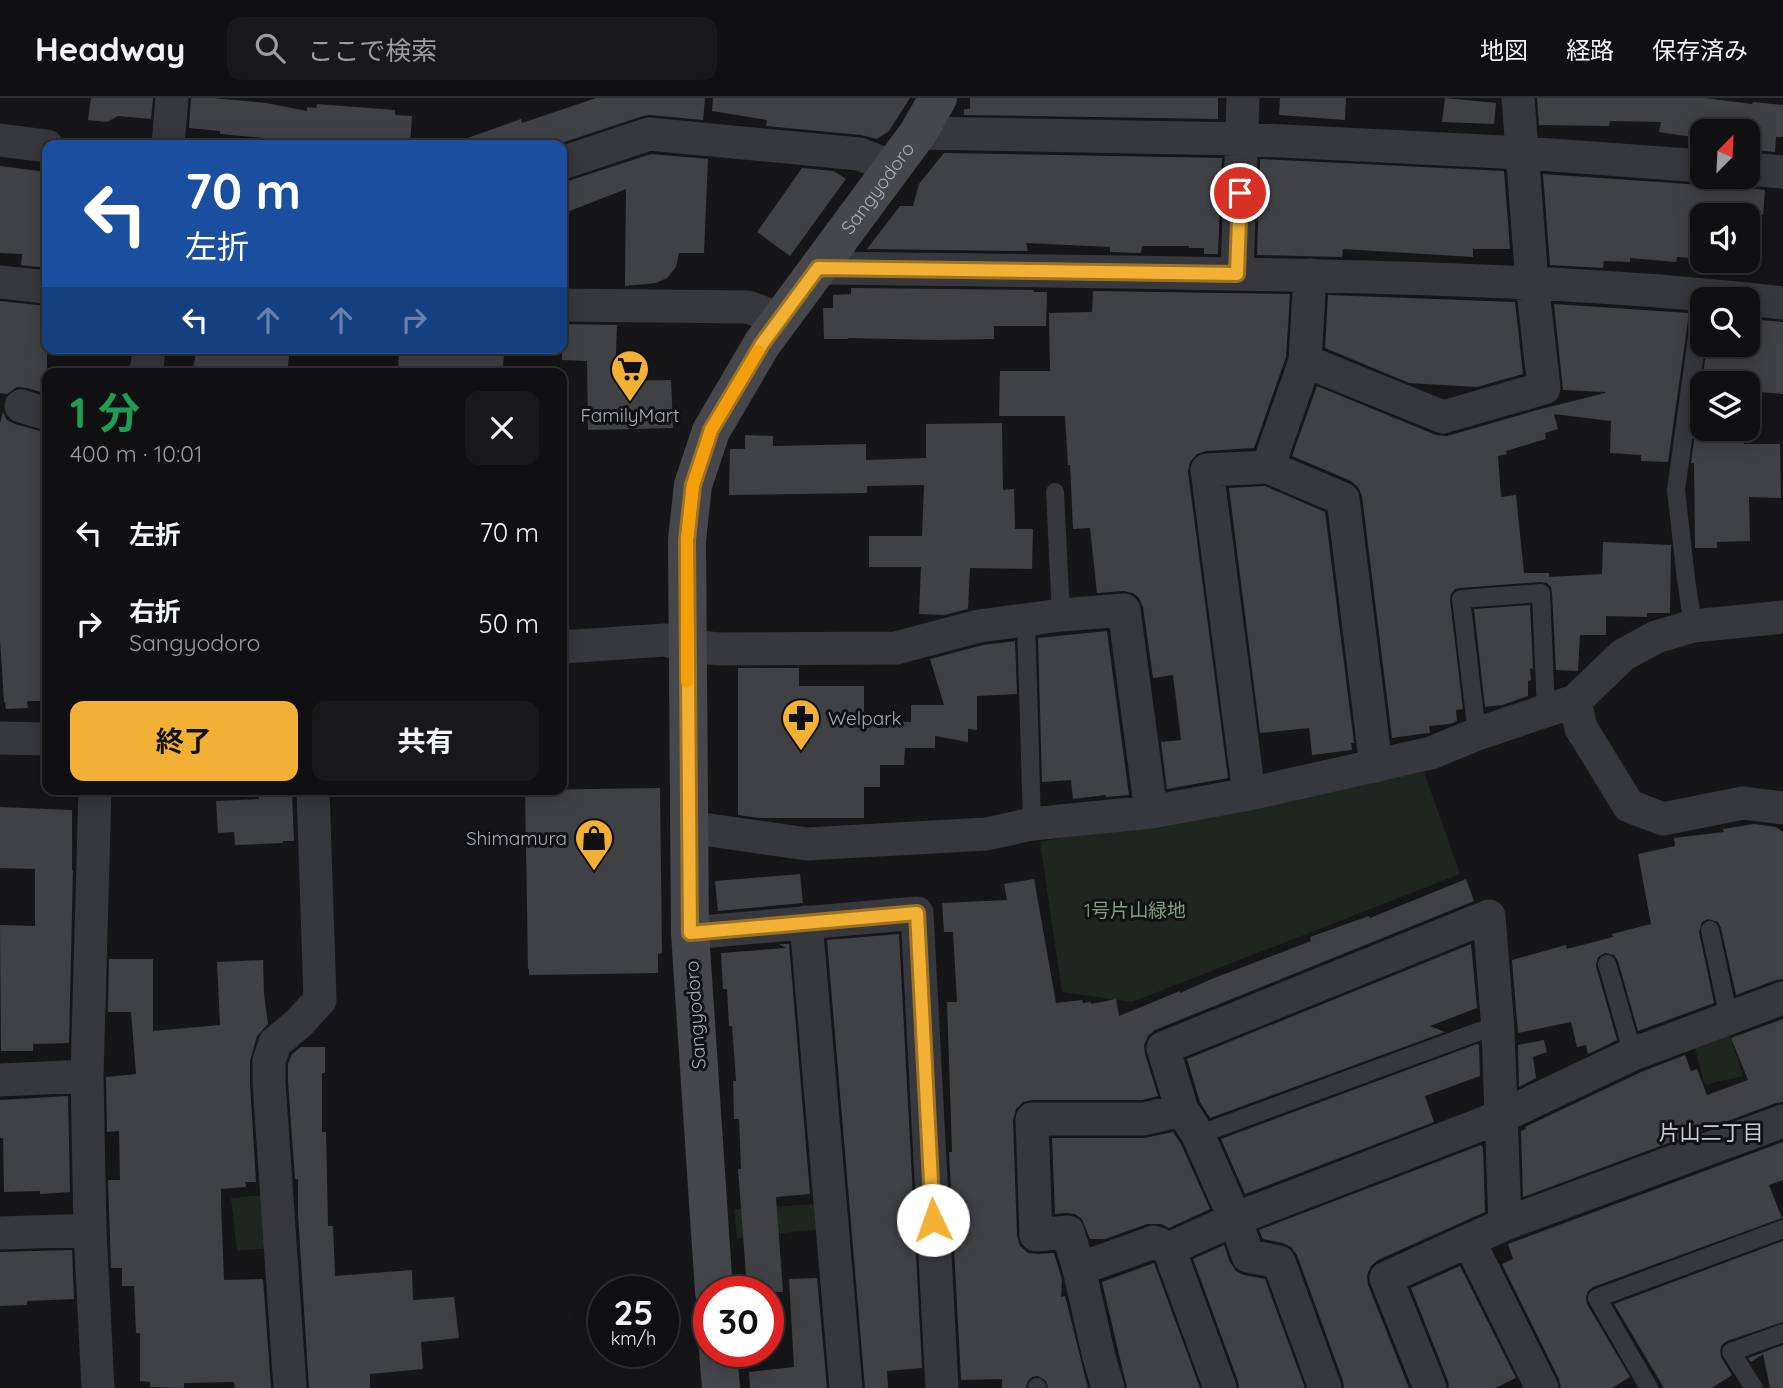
<!DOCTYPE html>
<html lang="ja">
<meta charset="utf-8">
<style>
:root{--surface:#101012;--page:#19191b;--text:#f1f3f6;--muted:#9c9d9f;--line:#303032;--accent:#f2b134}
body{margin:0;font-family:Quicksand,"Noto Sans JP",sans-serif;background:var(--page);color:var(--text);height:100vh;display:flex;flex-direction:column;font-size:26px;white-space:nowrap}
*{box-sizing:border-box;margin:0}
p{font-size:23px;color:var(--muted)}
.icon{flex:none;width:38px;height:38px;fill:none;stroke:currentColor;stroke-width:2;stroke-linecap:round;stroke-linejoin:round}
.map{position:relative;flex:1;overflow:hidden}
.details{position:absolute;left:42px;top:270px;width:525px;height:427px;display:flex;flex-direction:column;background:var(--surface);border-radius:14px;box-shadow:0 4px 18px #0003,0 0 0 2px var(--line)}
.details>*{flex:none}
.guide{position:absolute;left:42px;top:42px;width:525px;height:214px;border-radius:14px;box-shadow:0 4px 18px #0003,0 0 0 2px var(--line);background:#1a4fa0;color:#fff;overflow:hidden}
.needle{width:46px;rotate:24deg}
.tools{position:absolute;left:1690px;top:21px;display:grid;gap:14px}
.tools a{display:grid;place-items:center;width:70px;height:70px;border-radius:14px;background:var(--surface);box-shadow:0 4px 18px #0003,0 0 0 2px var(--line);font-size:35px}
.speed{position:absolute;left:588px;top:1178px;display:flex;gap:14px;font-size:35px;font-weight:700;text-align:center}
.speed>*{display:grid;place-content:center;width:91px;height:91px;border-radius:50%;background:var(--surface);box-shadow:0 4px 18px #0003,0 0 0 2px var(--line);line-height:1}
.speed small{font-size:18px;font-weight:400}
.speed .limit{border:10px solid #d22;background:#fff;color:#111}
.pin{position:absolute;display:grid;place-items:center;width:60px;height:60px;color:#fff;margin:-30px;border:4px solid #fff;border-radius:50%;box-shadow:0 2px 7px #0007}
.me{position:absolute;width:77px;margin:-38px;rotate:357deg;stroke-linejoin:round;filter:drop-shadow(0 0 5px #0008)}
.turn{display:flex;align-items:center;gap:24px;height:147px;padding:0 28px;font-size:32px}
.turn .icon{width:91px;height:91px;stroke-width:2.5}
.turn b{display:block;font-size:49px;line-height:60px}
.lanes{display:flex;align-items:center;height:66px;padding:0 28px;background:#0003;justify-content:center;gap:35px;direction:ltr}
.lanes .off{opacity:.35}
.round{display:grid;place-items:center;flex:none;width:74px;height:74px;border-radius:14px;background:var(--page)}
.summary{display:flex;align-items:center;justify-content:space-between;height:119px;padding:0 28px}
h1{font-size:42px;font-weight:700;line-height:52px;color:#1e9e55}
.cta{display:flex;gap:14px;margin-top:auto;padding:14px 28px}
.cta a{flex:1;height:80px;border-radius:14px;background:var(--accent);color:#111;font-size:28px;font-weight:700;line-height:80px;text-align:center}
.cta a+a{background:var(--page);color:var(--text)}
ul{padding:0;list-style:none}
li{display:flex;align-items:center;gap:21px;height:91px;padding:0 28px}
li div{flex:1}
li b{display:block;font-size:26px}
li em{font-style:normal}
header{display:flex;align-items:center;gap:42px;box-sizing:border-box;height:98px;padding:0 35px;background:var(--surface);border-bottom:2px solid var(--line)}
header strong{font-size:33px}
nav{display:flex;gap:38px;margin-inline-start:auto;font-size:24px}
.search{width:490px;height:63px;background:var(--page);display:flex;align-items:center;gap:18px;box-sizing:border-box;padding:0 24px;border-radius:14px;color:var(--muted);font-size:26px}
.map>svg:first-child{display:block}
.green{fill:#1e261f}
.building{fill:#404145}
.lines{fill:none;stroke-linecap:round;stroke-linejoin:round}
.lane{stroke:#37383d;stroke-width:18}
.street{stroke:#37383d;stroke-width:33}
.secondary{stroke:#45474d;stroke-width:38}
.route-casing{stroke:#9d7322;stroke-width:18}
.route{stroke:#f2b134;stroke-width:12}
.slow{stroke:#f59e0b;stroke-width:12}
.labels{text-anchor:middle;stroke-width:6;stroke-linejoin:round;paint-order:stroke}
.street-label{font-size:19px;fill:#a8adb8;stroke:#111113}
.poi-label{font-size:19px;fill:#a8adb8;stroke:#111113}
.park-label{font-size:19px;fill:#7fa381;stroke:#111113}
.neighbourhood-label{font-size:21px;fill:#c9ccd4;stroke:#111113}
</style>
<header>
<strong>Headway</strong>
<div class="search"><svg class="icon" aria-label="search" viewBox="0 0 24 24"><circle cx="10" cy="10" r="6"/><path d="M15 15l6 6"/></svg>ここで検索</div>
<nav><a>地図</a><a>経路</a><a>保存済み</a></nav>
</header>
<div class="map">
<svg width="1783" height="1290" viewBox="0 0 1783 1290">
<rect width="100%" height="100%" fill="#161618"/>
<!-- green -->
<path class="green" d="M1424,674L1460,776L1132,904L1062,894L1040,744Z
M1726,926L1743,978L1705,987L1692,940Z
M265,1097L269,1150L237,1153L231,1100Z
M819,1106L820,1131L737,1140L734,1111Z"/>
<!-- building -->
<path class="building" d="M91,0H153L151,21L118,18L107,24L88,22Z
M191,0H213L266,5L307,13V9L316,10L317,6L395,12V17L412,18L410,47H313L274,44L275,41L220,36V33L189,30Z
M596,0H705L703,22L650,17L643,18L555,47H457L456,44L521,21L522,25Z
M713,0H910L889,33L877,41L861,37L766,28L767,22L712,13Z
M970,0H1218V21L964,17V11H970Z
M1280,0H1346L1345,22L1279,17Z
M1445,0L1496,5L1494,26L1442,24Z
M1537,0H1705L1752,6L1753,4L1783,7V39H1776L1775,54L1750,52L1751,42L1749,41V33H1700L1699,40L1659,34L1661,24L1610,23L1609,28L1539,27Z
M944,55L1222,60L1218,156H1204V150H1189V148H1142L1141,155L1110,154V149L1026,145L1028,153L867,151L900,108H913L919,86Z
M651,56L708,61L704,155H679L676,169L667,180L656,185L625,188L626,91L562,116V84L568,83Z
M1260,61L1504,73L1510,151H1473V159L1343,151L1342,159L1257,157Z
M0,68L47,74V170L21,167L22,156L0,155Z
M802,70L834,73L846,81L790,158L757,134Z
M1543,76L1702,87L1711,86L1716,81L1734,83L1738,87L1746,90L1765,92L1763,117H1703V161L1677,159L1676,164L1630,160V164L1604,163L1603,170L1550,167Z
M851,190L1034,192V194H1047L1046,228H994V241L938,242L848,240V241H824L823,210H833V197L851,196Z
M1093,193L1290,196L1286,259L1254,350L1206,353L1197,356L1190,364L1188,374L1228,680L1167,691L1161,644L1181,642L1173,577L1153,580L1143,509L1139,500L1133,495L1123,493L1097,495L1090,430L1073,431L1070,367H1068L1065,318H999L1000,273H1050L1049,215L1092,214Z
M1328,197L1515,204L1523,276L1477,289L1409,285L1325,250Z
M0,203L47,208V296L27,290L17,289L7,296L0,295Z
M1554,206L1689,215L1668,364L1641,363V357L1610,355L1611,323L1554,316L1558,331L1545,335L1546,341L1506,353L1507,356L1498,358L1501,399L1516,397L1524,475H1549V479L1602,476L1603,444L1671,447L1670,515H1647V519L1606,518V537H1580L1578,573L1556,572L1552,495L1551,489L1547,485L1540,484L1460,490L1455,491L1451,496L1450,502L1463,611L1456,612L1457,623L1450,626L1429,628L1430,635H1428L1392,640L1362,398L1358,389L1351,383L1292,358L1317,288L1436,337L1447,338L1537,312L1605,295V294L1563,292Z
M1748,221L1783,224V296L1748,293V285H1703V340L1744,337V346H1780L1781,400L1749,399L1750,443L1717,444V450H1695L1694,365H1691L1707,247H1748Z
M562,226L617,227L615,283L671,282L673,330L588,332L587,263L562,262Z
M197,250H290L287,275H192Z
M399,250H505L502,275L426,268L425,274L398,272Z
M3,314L7,322L15,326L47,335V471L44,502L47,503V603H27L28,610L6,611L5,604H4L0,541V325Z
M1002,325L1003,392L1014,391L1015,431H1033L1032,471L970,470L968,511L944,517L919,516L921,469H869V438H922L924,387L867,388V395L729,397L730,351H745V337L773,338V348L866,346V362L926,360V326Z
M1265,388L1325,414L1354,645H1351L1352,652L1312,657L1309,630L1260,635L1229,390Z
M1530,507L1533,571L1530,570L1531,582L1528,583V598L1502,607L1485,609L1474,511Z
M1107,533L1129,697L1106,699V697L1073,701L1071,682L1042,684L1038,540Z
M1015,543L1017,596L977,598V632L968,631V644L935,638V650H905L904,667H880V689H864V720H760L738,717V570H799V588H864V622L911,624V607H944L930,561L983,547Z
M660,690L662,855L658,856V875L529,877V871H528L525,692Z
M292,696L294,743H283V745L235,747L234,734L218,735L216,703L259,701V698Z
M0,709L72,712V772H73L69,945L33,946V953H1L0,827L35,828V771L0,770Z
M1754,726L1776,729L1783,734V881L1776,882L1736,897L1721,830L1718,824L1708,821L1702,824L1699,834L1714,905L1638,933L1618,863L1614,857L1605,855L1598,859L1596,868L1617,942L1588,956L1586,947L1577,949L1571,924L1518,935L1512,862L1566,847L1567,851L1613,839L1612,836L1651,826L1638,756L1675,748L1674,740L1724,734L1723,731Z
M800,776L803,805L718,813L715,783Z
M1034,781L1056,905L1082,902L1083,905L1091,904V906L1116,901L1119,918L1180,893V895L1214,880L1311,843L1310,839L1369,818L1370,820L1466,781L1474,803L1155,932L1148,938L1144,947L1145,956L1158,998L1142,1002H1032L1023,1004L1016,1011L1013,1022L1017,1138L1020,1148L1028,1155L1038,1156L1054,1155L1062,1182L1061,1199L1065,1198L1088,1290H1048L1046,1283L1038,1278L1032,1279L1028,1283L1026,1290H1002V1281L961,1282L949,1054H952L947,904H957L953,834H944L942,805L1007,802L1004,786Z
M899,836L922,1270L887,1273L888,1290H865L827,842Z
M779,846H789L810,1096L776,1099L783,1194H759L758,1188L747,1189L738,1071H741L739,1021H734L733,983H736L732,928H729L727,891H723L721,855L786,850Z
M1471,846L1477,910L1430,928L1445,934L1210,1020L1200,1004L1187,961Z
M109,861H153V933L220,927L217,864L263,862L264,896L268,926L257,938L250,963V986L256,1084H245L246,1089L221,1091V1106L224,1182L263,1181L271,1290H235L234,1284L184,1285V1290L150,1289V1284L140,1283V1235H136L134,1188H122V1170H111L108,1082H120L119,1033L107,1034L106,979L136,976L131,914H108Z
M1783,921V1004L1776,1005L1523,1099L1521,1033L1526,1031L1525,1029L1641,974L1685,957L1691,973L1697,971L1707,997L1748,982L1731,940Z
M1544,942L1547,954L1533,959L1536,980L1519,989L1518,947Z
M1477,946L1479,947L1480,978L1425,998L1434,1024L1245,1096L1221,1041Z
M301,949H325V975H322V1034H326L328,1128H333L335,1178L412,1172L413,1202L454,1199L459,1240L421,1244L423,1271L370,1276V1290H309L298,1117V1081H295L288,984V966L292,956Z
M68,998L70,1094L40,1096V1093L4,1094L3,1040H0V1002Z
M1173,1034L1181,1046L1210,1111L1169,1130L1161,1126H1147L1105,1141H1090L1082,1121L1075,1116L1066,1115L1055,1116L1052,1040H1144Z
M1783,1044V1082L1769,1087L1782,1120L1593,1189L1588,1193L1586,1199L1587,1206L1630,1279L1612,1290H1561L1559,1281L1502,1166L1513,1161L1508,1146Z
M1481,1047L1483,1050L1485,1114L1378,1162L1371,1168L1367,1177L1368,1187L1409,1290H1344L1343,1283L1297,1157L1291,1149L1283,1145L1263,1141L1259,1132Z
M1783,1143V1224L1727,1243L1722,1247L1720,1253L1721,1259L1732,1277L1712,1290H1664L1614,1206Z
M1224,1147L1230,1164L1236,1173L1244,1177L1265,1181L1305,1290H1239L1238,1283L1193,1161Z
M72,1152L74,1201L27,1203V1207L0,1208V1154Z
M1154,1165L1200,1290H1127L1102,1184Z
M1460,1168L1516,1280L1495,1290H1449L1448,1283L1411,1190Z
M817,1180L827,1290H750L749,1274L794,1269L789,1181Z
M1783,1247V1290H1770L1763,1256L1751,1264L1748,1260Z"/>
<g class="lines">
<!-- lane -->
<path class="lane" d="M1055,394L1061,517
M1026,523L1032,726
M1693,528L1686,481L1676,392L1703,196
M1477,636L1461,501L1541,495L1546,613
M1710,832L1729,920
M1607,866L1633,956
M1198,1037L1480,933L1498,932
M1037,1289V1290
M1649,1290L1597,1200L1783,1131
M1754,1290L1731,1254L1783,1235"/>
<!-- street -->
<path class="street" d="M918,35L1242,41L1523,55L1703,68
M0,42L47,48
M168,47L172,0
M562,65L649,36L859,56L893,69
M1748,71L1783,74
M818,170C1001,172 1184,174 1367,179C1506,183 1645,189 1783,205
M1237,176L1243,0
M0,184L47,189
M562,207L748,209L781,221
M1305,263L1443,319L1544,290L1532,184L1518,0
M144,275L147,270L149,250
M21,308L47,316
M1268,369L1305,263L1310,177
M562,549L665,542L687,548L720,551L896,550L979,528L1061,517L1124,512L1151,714
M1575,603L1581,630L1629,708L1663,721L1743,705L1783,710
M0,640L47,641
M95,691L87,978L90,1132L98,1290
M1249,696L1207,372L1268,369L1343,401L1376,668
M689,729L807,746L986,736L1032,726L1151,714L1249,696L1431,655L1477,636L1575,603L1623,557L1656,539L1693,528L1783,519
M806,824L846,1290
M690,835L917,815L942,1290
M0,982L87,978
M0,1135L90,1132
M1469,1143L1542,1290
M1169,1151L1220,1290
M1079,1171L1068,1134L1036,1137L1032,1021H1144L1182,1012
M290,1290L269,985V963L275,945L299,925L320,902L313,691
M1108,1290L1099,1259L1079,1171L1154,1144L1169,1151L1235,1121L1500,1019L1633,956L1783,900
M1325,1290L1279,1164L1248,1158L1235,1121L1198,1037L1182,1012L1163,950L1489,818L1498,932L1505,1126
M1430,1290L1386,1180L1505,1126L1783,1023"/>
<!-- secondary -->
<g class="secondary">
<path id="s1" d="M714,1194L690,835L687,442L693,387L711,333L762,246L918,35L938,0"/>
<path d="M718,1253L721,1290"/>
</g>
</g>
<g class="lines">
<defs>
<path id="route" d="M933,1122L917,815L690,835L687,442L693,387L711,332L762,246L818,170L1237,176L1240,95"/>
</defs>
<!-- route casing -->
<use href="#route" class="route-casing"/>
<!-- route -->
<use href="#route" class="route"/>
<!-- slow -->
<path class="slow" d="M687,584V442L693,387L711,332L758,253"/>
</g>
<!-- icons -->
<defs>
<symbol id="supermarket-pin" viewBox="-11 -11 22 30"><path d="M0 17L-7.5 6A9.5 9.5 0 1 1 7.5 6Z" fill="#f2b134" stroke="#111113"/><path d="M-6-5.5h2.5l.6 2H6L4.5 2H-2.5L-4.4-4H-6ZM-1.5 3.2a1.3 1.3 0 1 0 .1 0ZM3 3.2a1.3 1.3 0 1 0 .1 0Z" fill="#111"/></symbol>
<symbol id="pharmacy-pin" viewBox="-11 -11 22 30"><path d="M0 17L-7.5 6A9.5 9.5 0 1 1 7.5 6Z" fill="#f2b134" stroke="#111113"/><path d="M-2-6h4v4h4v4h-4v4h-4v-4h-4v-4h4Z" fill="#111"/></symbol>
<symbol id="shop-pin" viewBox="-11 -11 22 30"><path d="M0 17L-7.5 6A9.5 9.5 0 1 1 7.5 6Z" fill="#f2b134" stroke="#111113"/><path d="M-5-2.5h2.3a2.7 3.5 0 0 1 5.4 0H5L5.5 6h-11ZM-1.5-2.5h3a1.5 2.3 0 0 0-3 0Z" fill="#111"/></symbol>
</defs>
<g fill-rule="evenodd">
<use href="#supermarket-pin" x="608" y="249" width="44" height="60"/>
<use href="#pharmacy-pin" x="779" y="598" width="44" height="60"/>
<use href="#shop-pin" x="572" y="718" width="44" height="60"/>
</g>
<g class="labels">
<!-- street labels -->
<g class="street-label">
<text dy="7" stroke="none"><textPath href="#s1" startOffset="1160">Sangyodoro</textPath></text>
<text transform="translate(695 917) rotate(-94)" y="7">Sangyodoro</text>
</g>
<!-- poi labels -->
<g class="poi-label">
<text x="630" y="324">FamilyMart</text>
<text x="828" y="627" text-anchor="start">Welpark</text>
<text x="567" y="747" text-anchor="end">Shimamura</text>
</g>
<!-- park labels -->
<g class="park-label">
<text x="1135" y="819">1号片山緑地</text>
</g>
<!-- neighbourhood labels -->
<g class="neighbourhood-label">
<text x="1711" y="1042">片山二丁目</text>
</g>
</g>
</svg>
<div class="tools">
<a><svg class="needle" viewBox="-14 -14 28 28"><path d="M0-13l5 13h-10z" fill="#e53935"/><path d="M0 13l5-13h-10z" fill="#9c9d9f"/></svg></a>
<a><svg class="icon" aria-label="sound" viewBox="0 0 24 24"><path d="M4 9h4l5-4v14l-5-4H4zM17 9q2 3 0 6"/></svg></a>
<a><svg class="icon" aria-label="search" viewBox="0 0 24 24"><circle cx="10" cy="10" r="6"/><path d="M15 15l6 6"/></svg></a>
<a><svg class="icon" aria-label="layers" viewBox="0 0 24 24"><path d="M12 4l9 5-9 5-9-5zM3 14l9 5 9-5"/></svg></a>
</div>
<div class="speed"><div>25<small>km/h</small></div><div class="limit">30</div></div>
<div class="pin" style="left:1240px;top:95px;background:#d93025"><svg class="icon" aria-label="arrive" viewBox="0 0 24 24"><path d="M6 21V4h12l-3 4 3 4H6"/></svg></div>
<svg class="me" style="left:933px;top:1122px" viewBox="-20 -20 40 40"><circle r="19" fill="#fff"/><path d="M0-13L10 11 0 6-10 11z" fill="#f2b134"/></svg>
<div class="guide">
<div class="turn"><svg class="icon" aria-label="left" viewBox="0 0 24 24"><path d="M17 20v-9H6M10 6l-5 5 5 5"/></svg><div><b>70 m</b>左折</div></div>
<div class="lanes"><svg class="icon" aria-label="left" viewBox="0 0 24 24"><path d="M17 20v-9H6M10 6l-5 5 5 5"/></svg><svg class="icon off" aria-label="ahead" viewBox="0 0 24 24"><path d="M12 20V5M6 11l6-6 6 6"/></svg><svg class="icon off" aria-label="ahead" viewBox="0 0 24 24"><path d="M12 20V5M6 11l6-6 6 6"/></svg><svg class="icon off" aria-label="right" viewBox="0 0 24 24"><path d="M7 20v-9h11M14 6l5 5-5 5"/></svg></div>
</div>
<section class="details">
<div class="summary"><div><h1>1 分</h1><p>400 m · 10:01</p></div><a class="round"><svg class="icon" aria-label="close" viewBox="0 0 24 24"><path d="M6 6l12 12M18 6L6 18"/></svg></a></div>
<ul>
<li><svg class="icon" aria-label="left" viewBox="0 0 24 24"><path d="M17 20v-9H6M10 6l-5 5 5 5"/></svg><div><b>左折</b></div><em>70 m</em></li>
<li><svg class="icon" aria-label="right" viewBox="0 0 24 24"><path d="M7 20v-9h11M14 6l5 5-5 5"/></svg><div><b>右折</b><p>Sangyodoro</p></div><em>50 m</em></li>
</ul>
<div class="cta"><a>終了</a><a>共有</a></div>
</section>
</div>
